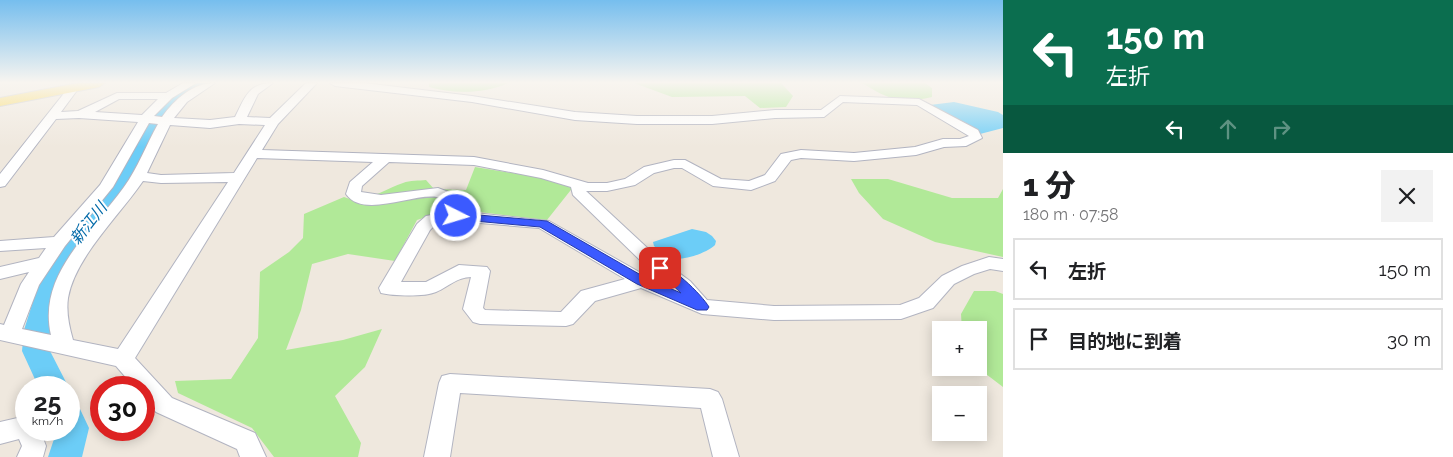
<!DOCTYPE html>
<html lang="ja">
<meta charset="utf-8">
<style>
:root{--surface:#fff;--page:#f2f2f2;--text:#202124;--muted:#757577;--line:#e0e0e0}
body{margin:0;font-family:Raleway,"Noto Sans JP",sans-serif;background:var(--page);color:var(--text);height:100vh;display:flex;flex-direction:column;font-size:19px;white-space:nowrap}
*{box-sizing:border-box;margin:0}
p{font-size:16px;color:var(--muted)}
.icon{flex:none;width:28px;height:28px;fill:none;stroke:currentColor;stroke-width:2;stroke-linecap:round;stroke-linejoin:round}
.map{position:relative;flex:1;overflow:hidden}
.drawer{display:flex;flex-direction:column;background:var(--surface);width:450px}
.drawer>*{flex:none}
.banner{background:#0b6e4f;color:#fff;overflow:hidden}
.fabs{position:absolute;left:932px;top:321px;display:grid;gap:10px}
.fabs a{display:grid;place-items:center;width:55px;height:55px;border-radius:0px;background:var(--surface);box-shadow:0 2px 12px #0003;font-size:25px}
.speed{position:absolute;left:15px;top:376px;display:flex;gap:10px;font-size:25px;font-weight:700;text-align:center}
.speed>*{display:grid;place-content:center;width:65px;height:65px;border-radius:50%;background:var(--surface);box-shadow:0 2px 12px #0003;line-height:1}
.speed small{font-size:12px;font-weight:400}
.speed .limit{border:8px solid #d22;background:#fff;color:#111}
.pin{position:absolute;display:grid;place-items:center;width:42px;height:42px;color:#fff;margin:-21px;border-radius:10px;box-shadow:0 2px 8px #0006}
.me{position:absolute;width:55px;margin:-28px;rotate:95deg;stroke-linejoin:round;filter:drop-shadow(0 0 4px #0008)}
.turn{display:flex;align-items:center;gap:18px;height:105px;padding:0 20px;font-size:22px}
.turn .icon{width:65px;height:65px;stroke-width:2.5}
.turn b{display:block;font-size:35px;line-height:42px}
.lanes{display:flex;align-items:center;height:48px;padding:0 20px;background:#0003;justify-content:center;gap:25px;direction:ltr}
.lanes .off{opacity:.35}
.round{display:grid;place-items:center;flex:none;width:52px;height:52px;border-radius:0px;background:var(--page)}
.head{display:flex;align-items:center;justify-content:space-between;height:85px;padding:0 20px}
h1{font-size:30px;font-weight:800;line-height:38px}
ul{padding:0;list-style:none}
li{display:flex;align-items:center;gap:15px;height:62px;margin:0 10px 8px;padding:0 10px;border:2px solid var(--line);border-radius:0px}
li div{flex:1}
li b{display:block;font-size:19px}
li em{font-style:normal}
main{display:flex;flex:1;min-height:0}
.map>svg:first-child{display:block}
.green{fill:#b1e998}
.water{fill:#6ccdf7}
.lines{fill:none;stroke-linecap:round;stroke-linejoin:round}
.river{fill:#6ccdf7;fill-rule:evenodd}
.minor-casing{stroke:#b2b4c1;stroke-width:2}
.major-casing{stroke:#c8c8c8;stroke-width:2}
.minor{fill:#fff;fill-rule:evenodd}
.major{fill:#fad958;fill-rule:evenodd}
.route{fill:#3b5aff;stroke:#263aa6}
.labels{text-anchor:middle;stroke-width:4;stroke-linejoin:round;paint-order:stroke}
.water-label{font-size:16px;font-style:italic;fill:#046ba9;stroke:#fff}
</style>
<main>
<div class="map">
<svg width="1003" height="457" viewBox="0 0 1003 457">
<rect width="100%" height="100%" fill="#efe8de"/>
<!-- green -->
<path class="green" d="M429,83H508C484,94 453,94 429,87Z
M634,83H781L793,96L786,107L760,108L745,96L672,97Z
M862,83H925L932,88V97C900,104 890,100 862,83Z
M475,167L537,177L574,186L547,220L479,212H442L417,220L395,261L348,254L312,264L301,310L286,350L343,340L382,329L365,367L335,396L361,443L358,457H274L252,428L178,393L175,381L231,379L258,338L260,272L289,252L303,238L304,214L344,197C363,205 385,189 403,183C410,180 419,181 426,180L434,189L466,190Z
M851,179H888L952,198H998L1003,189V257L935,242L883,219L859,193Z
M974,291H995L1003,294V387L978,368L979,330H962L961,314Z"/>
<!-- water -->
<path class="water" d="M954,102L998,112L1003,115V128L980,134L930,105Z
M692,229L706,232L712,236L716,241L715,245C707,253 681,262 670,258C664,256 659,250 654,246L653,242Z"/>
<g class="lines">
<!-- river -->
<path class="river" d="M191,83H208L172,108L164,118L134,176L108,215L68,265L50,330V351L69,388H39L22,351L24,330L45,263L94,207L116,175L152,113L162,102Z
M69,405L80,409L89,428L82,457H48L57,430H69Z"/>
<defs>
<path id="minor" d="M183,83H196L172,98L154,116L162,117C175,99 193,83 215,83L187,102L174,118L210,120L235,117C245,98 248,83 273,83L258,94L247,117L270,118L306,83H317L278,124L262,150L474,157L543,170L588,183H607L625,179L644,167L674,160H685L721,179L749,181L765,175L781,154L801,150L854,153L915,147L943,139H960L969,136L917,105L843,102L824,117L775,118L712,124H637L575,120L472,102L335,86L330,83H364L472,96L575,112L637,116H712L775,110H821L840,96L919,99L978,130L982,138L966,146L944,147L916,155L854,161L801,158L791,160L775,181L751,190L713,186L682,168H674L654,173L635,185L607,191H586L656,256L690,281L707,300L774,306L900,305L919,298L942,276L962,266L989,257L1003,259V271L990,269L974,274L954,284L933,308L901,319L774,320L702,314L641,288L595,301L573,324L566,326L480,324L473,322L463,309L471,277C457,277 448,287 436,292C425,297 393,296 381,293L379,288L417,224L426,216L449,212L451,203C447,201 441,197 437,197C413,193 363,219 346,194L350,182L373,162L257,158L135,358L172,398L255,433L266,457H240L237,449L156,412L144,398V388H135L116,366L0,340V324L4,325L21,284L29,272L0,279V267L39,258L46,248L0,251V241L54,237L100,185L138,122L79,118L56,119L5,186L0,187V174L69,87L73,86L78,89L61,112L78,111L117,93H166ZM119,99H158L142,115L95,112ZM149,123L158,124C146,145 138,168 124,187C92,232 37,274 51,335L22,329L39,285L65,246L113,187ZM239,124L265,125L234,173L161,175L147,173L170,125L210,128ZM389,162L474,165L541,178L571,187L573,195L644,264L674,287L648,277L549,221L465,212L467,201L464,198L438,188L381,195L361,192L362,186ZM143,181L161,183L228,182L118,349L73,340C69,326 66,312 68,298C75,257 120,215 143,181ZM456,221L539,228L625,279L581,291L561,312L485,310L483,308L490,271L487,267L459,265L426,282H401L430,230L437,223Z
M450,374L710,389L718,392L722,399L739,457H713L701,408L460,393L450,457H424L439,383L442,376Z
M26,416V430H40L46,446L43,457H17L22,446L19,439L0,444V422Z"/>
<path id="major" d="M78,83H105L99,87L0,106V98Z"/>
</defs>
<!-- minor casing -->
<use href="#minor" class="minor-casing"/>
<!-- major casing -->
<use href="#major" class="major-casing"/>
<!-- minor -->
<use href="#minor" class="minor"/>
<!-- major -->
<use href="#major" class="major"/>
</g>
<!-- sky -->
<linearGradient id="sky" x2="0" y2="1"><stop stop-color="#76beee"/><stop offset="0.56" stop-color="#f8f5f0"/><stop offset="1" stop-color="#f8f5f0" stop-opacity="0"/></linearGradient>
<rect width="1003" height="147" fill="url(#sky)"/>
<!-- route -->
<path class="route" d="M456,213L547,221L646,278L681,293L654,268L656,265C669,262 702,295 709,307L707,310H697L637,284L540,227L452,219V214Z"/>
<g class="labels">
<!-- water labels -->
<g class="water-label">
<text transform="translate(88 223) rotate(-52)" y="6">新江川</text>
</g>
</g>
</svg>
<div class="fabs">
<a>+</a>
<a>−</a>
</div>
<div class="speed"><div>25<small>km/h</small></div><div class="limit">30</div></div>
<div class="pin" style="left:660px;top:268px;background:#d93025"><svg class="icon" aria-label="arrive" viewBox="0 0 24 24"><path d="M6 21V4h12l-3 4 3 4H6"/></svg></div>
<svg class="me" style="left:456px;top:216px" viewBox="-20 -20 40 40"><circle r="17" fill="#3b5aff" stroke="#fff" stroke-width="3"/><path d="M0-11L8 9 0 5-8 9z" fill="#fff"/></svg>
</div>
<section class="drawer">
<div class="banner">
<div class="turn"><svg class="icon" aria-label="left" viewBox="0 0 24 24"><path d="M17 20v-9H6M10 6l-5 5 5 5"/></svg><div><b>150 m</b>左折</div></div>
<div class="lanes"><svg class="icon" aria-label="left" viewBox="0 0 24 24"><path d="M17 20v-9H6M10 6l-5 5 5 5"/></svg><svg class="icon off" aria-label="ahead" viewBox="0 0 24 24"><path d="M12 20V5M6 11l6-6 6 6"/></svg><svg class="icon off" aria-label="right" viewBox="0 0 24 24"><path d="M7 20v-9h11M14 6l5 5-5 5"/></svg></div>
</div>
<div class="head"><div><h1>1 分</h1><p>180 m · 07:58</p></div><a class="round"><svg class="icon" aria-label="close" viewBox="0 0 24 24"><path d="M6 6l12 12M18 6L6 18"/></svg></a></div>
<ul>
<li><svg class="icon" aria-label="left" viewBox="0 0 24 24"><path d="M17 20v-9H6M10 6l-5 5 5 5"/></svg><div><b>左折</b></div><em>150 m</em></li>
<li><svg class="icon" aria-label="arrive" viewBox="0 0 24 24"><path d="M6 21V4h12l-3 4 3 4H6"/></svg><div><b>目的地に到着</b></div><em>30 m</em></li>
</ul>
</section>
</main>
